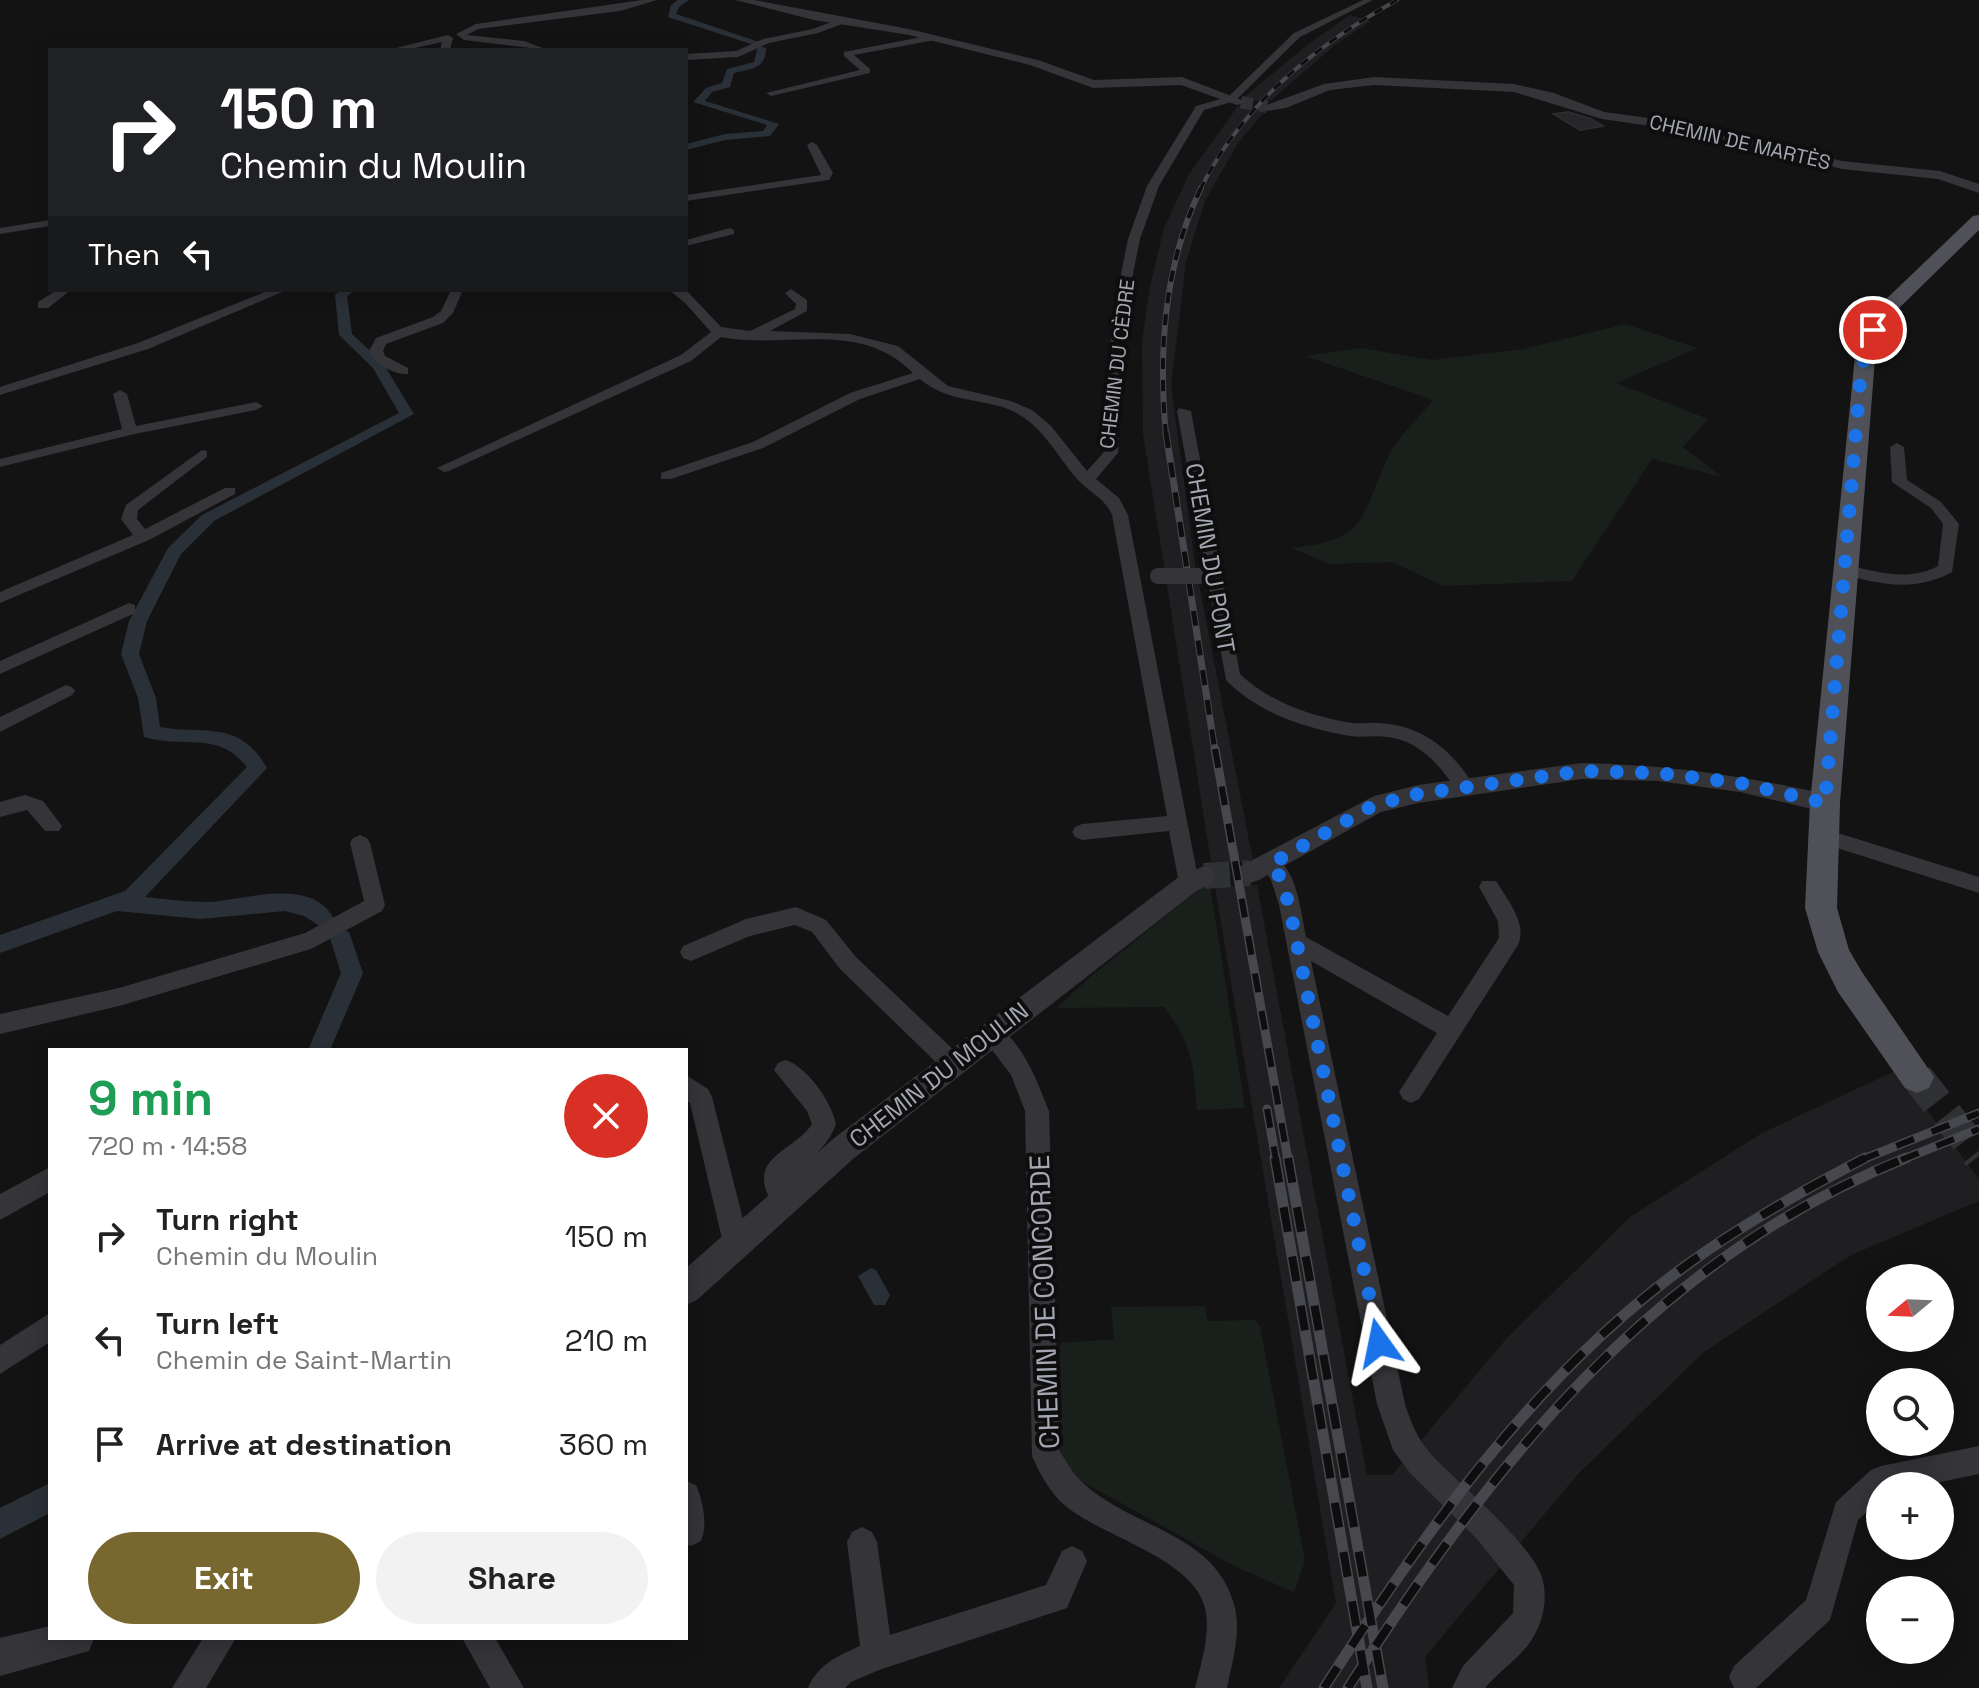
<!DOCTYPE html>
<meta charset="utf-8">
<style>
:root{--surface:#fff;--page:#f2f2f2;--text:#222;--muted:#767676;--accent:#78672e}
body{margin:0;font-family:"Space Grotesk",sans-serif;background:var(--page);color:var(--text);height:100vh;display:flex;flex-direction:column;font-size:30px;white-space:nowrap}
*{box-sizing:border-box;margin:0}
p{font-size:26px;color:var(--muted)}
.icon{flex:none;width:44px;height:44px;fill:none;stroke:currentColor;stroke-width:2;stroke-linecap:round;stroke-linejoin:round}
.map{position:relative;flex:1;overflow:hidden}
.details{position:absolute;left:48px;top:1048px;width:640px;height:592px;display:flex;flex-direction:column;background:var(--surface);border-radius:0px;box-shadow:0 4px 20px #0003}
.details>*{flex:none}
.top-card{position:absolute;left:48px;top:48px;width:640px;height:244px;border-radius:0px;box-shadow:0 4px 20px #0003;background:#202124;color:#fff;overflow:hidden}
.needle{width:52px;rotate:251deg}
.buttons{position:absolute;left:1866px;top:1264px;display:grid;gap:16px}
.buttons a{display:grid;place-items:center;width:88px;height:88px;border-radius:50%;background:var(--surface);box-shadow:0 4px 20px #0003;font-size:40px}
.pin{position:absolute;display:grid;place-items:center;width:68px;height:68px;color:#fff;margin:-34px;border:4px solid #fff;border-radius:50%;box-shadow:0 2px 8px #0007}
.me{position:absolute;width:88px;margin:-44px;rotate:348deg;stroke-linejoin:round;filter:drop-shadow(0 0 6px #0008)}
.turn{display:flex;align-items:center;gap:28px;height:168px;padding:0 40px;font-size:36px}
.turn .icon{width:104px;height:104px;stroke-width:2.5}
.turn b{display:block;font-size:56px;line-height:68px}
.then{display:flex;align-items:center;height:76px;padding:0 40px;background:#0003;gap:16px;font-size:30px}
.round{display:grid;place-items:center;flex:none;width:84px;height:84px;border-radius:42px;background:var(--page)}
.headline{display:flex;align-items:center;justify-content:space-between;height:136px;padding:0 40px}
h1{font-size:48px;font-weight:700;line-height:60px;color:#1e9e55}
.action{display:flex;gap:16px;margin-top:auto;padding:16px 40px}
.action a{flex:1;height:92px;border-radius:48px;background:var(--accent);color:#fff;font-size:32px;font-weight:700;line-height:92px;text-align:center}
.action a+a{background:var(--page);color:var(--text)}
ul{padding:0;list-style:none}
li{display:flex;align-items:center;gap:24px;height:104px;padding:0 40px}
li div{flex:1}
li b{display:block;font-size:30px}
li em{font-style:normal}
.map>svg:first-child{display:block}
.built{fill:#1f1f21}
.green{fill:#191f1b}
.water{fill:#2a3037}
.lines{fill:none;stroke-linecap:round;stroke-linejoin:round}
.canal{fill:#2a3037;fill-rule:evenodd}
.building{fill:#262628;stroke:#2d2d30;stroke-width:2}
.tertiary-tunnel-far1{stroke:#303134;stroke-width:12;stroke-dasharray:12 6;stroke-linecap:butt}
.tertiary-tunnel{stroke:#303134;stroke-width:26;stroke-dasharray:26 13;stroke-linecap:butt}
.primary-tunnel{stroke:#303134;stroke-width:32;stroke-dasharray:32 16;stroke-linecap:butt}
.minor{fill:#343439;fill-rule:evenodd}
.tertiary{fill:#343439;fill-rule:evenodd}
.primary{fill:#505158;fill-rule:evenodd}
.rail-far4-casing{stroke:#47484e;stroke-width:4}
.rail-far3-casing{stroke:#47484e;stroke-width:6}
.rail-far2-casing{stroke:#47484e;stroke-width:7}
.rail-far1-casing{stroke:#47484e;stroke-width:9}
.rail-casing{stroke:#47484e;stroke-width:11}
.rail-far4{stroke:#0e0e0f;stroke-width:3;stroke-dasharray:9;stroke-linecap:butt}
.rail-far3{stroke:#0e0e0f;stroke-width:4;stroke-dasharray:11;stroke-linecap:butt}
.rail-far2{stroke:#0e0e0f;stroke-width:5;stroke-dasharray:15;stroke-linecap:butt}
.rail-far1{stroke:#0e0e0f;stroke-width:6;stroke-dasharray:19;stroke-linecap:butt}
.rail{stroke:#0e0e0f;stroke-width:8;stroke-dasharray:25;stroke-linecap:butt}
.minor-bridge{stroke:#343439;stroke-width:16}
.route{stroke:#1a73e8;stroke-width:14;stroke-dasharray:0 25.2}
.labels{text-anchor:middle;stroke-width:8;stroke-linejoin:round;paint-order:stroke}
.far-street-label{font-size:20px;fill:#a5a8b3;stroke:#0e0e0f}
.street-label{font-size:24px;fill:#a5a8b3;stroke:#0e0e0f}
.near-street-label{font-size:28px;fill:#a5a8b3;stroke:#0e0e0f}
</style>
<div class="map">
<svg width="1979" height="1688" viewBox="0 0 1979 1688">
<rect width="100%" height="100%" fill="#131314"/>
<!-- built -->
<path class="built" d="M1350,15L1371,21L1335,45L1268,103L1243,98L1311,42Z
M1238,106L1264,112L1238,143L1205,201L1186,262L1171,386L1195,564L1253,861L1211,862L1143,434L1142,342L1150,286L1164,228L1189,174Z
M1257,885L1367,1475H1392L1506,1339L1630,1217L1762,1133L1897,1070L1979,1179V1201L1851,1255L1704,1352L1578,1474L1425,1657L1429,1688H1279L1336,1603L1215,887Z"/>
<!-- green -->
<path class="green" d="M1626,324L1697,348L1617,383L1708,419L1683,447L1722,477L1652,459L1572,581L1443,586L1392,562L1330,564L1291,548C1368,540 1359,520 1387,459C1396,438 1419,418 1433,400L1305,356L1361,348L1432,360L1523,349Z
M1206,884L1210,885L1245,1108L1197,1110C1193,1063 1193,1046 1164,1007L1057,1008L1091,976Z
M1205,1306L1208,1321L1255,1320L1260,1326L1305,1561L1294,1592L1236,1567L1067,1473L1061,1457L1057,1350L1061,1343L1114,1339L1111,1307Z"/>
<!-- water -->
<path class="water" d="M871,1268L876,1270L890,1295L885,1305H874L858,1276Z"/>
<g class="lines">
<!-- canal -->
<path class="canal" d="M678,0H689L679,7L676,14L759,42L751,44L668,17L671,5Z
M758,46L766,48C766,69 752,68 734,73L730,87L712,92L705,101L779,124L770,136L725,140L686,150V144L725,134L763,131L767,125L693,102L706,88L722,83L727,69L754,62Z
M340,290H355L347,296L352,334L383,363L414,414L214,521L181,554L147,621L139,654L156,698L160,727C205,735 239,719 267,768L145,897C166,899 187,902 209,902C244,900 312,876 334,919L330,925L323,928L304,916L285,911L200,919L117,911L0,953V935L125,891L247,767C218,730 185,749 144,737L138,698L121,654L129,621L168,548L202,515L399,413L373,368L339,335L335,295Z
M341,929L349,932L363,973L330,1050H308L341,973L330,938L333,932Z
M50,1483V1513L0,1539V1508Z"/>
</g>
<!-- building -->
<path class="building" d="M1568,112L1591,119L1603,126L1580,130L1554,114Z"/>
<g class="lines">
<!-- tertiary-tunnel-far1 -->
<path class="tertiary-tunnel-far1" d="M1241,102L1267,107"/>
<!-- tertiary-tunnel -->
<path class="tertiary-tunnel" d="M1204,876L1250,873"/>
<!-- primary-tunnel -->
<path class="primary-tunnel" d="M1917,1077L1979,1156"/>
<!-- minor -->
<path class="minor" d="M642,0H657L620,11L478,29L467,35L524,41L548,50L464,40L456,34L476,24Z
M1363,0H1373L1300,37L1235,101L1204,110L1159,186L1140,239L1124,319L1118,453L1096,479L1119,498L1128,515L1199,883L1196,889H1182L1179,883L1169,831L1082,840L1075,837L1072,832L1075,827L1082,824L1167,816L1112,515C1105,498 1090,493 1078,480C1056,455 1041,422 1008,409C978,398 947,402 920,379L860,399L763,448L671,479H661V473L753,442L850,393L913,373C859,318 787,350 721,337L691,361L449,471L444,472L437,468L681,355L711,332L685,303L669,290L688,292L721,327L750,331L795,309L796,304L785,293L791,289L807,300V311L770,331L850,334L898,346L948,386L1011,401L1032,410L1051,426L1087,471L1104,452L1112,319L1128,239L1147,186L1196,106L1228,97L1294,33Z
M839,19L842,24L818,33L769,43L738,57L686,60V54L736,51L763,39L813,29Z
M448,35L453,38L450,50H440L442,42L406,50H388Z
M932,35L935,40L854,55L870,69V73L771,96L766,93L860,70L844,56V52Z
M812,142L817,145L833,173L829,180L686,201V195L821,175L807,145Z
M50,220V226L0,234V228Z
M730,228L734,230V234L686,246V240Z
M57,290H71L48,308H38V302Z
M270,290H287L148,349L0,395V387L138,343Z
M451,290H463L453,313L443,323L386,344L383,351L385,356L408,368V374C394,375 375,364 369,351L376,338L433,317L441,311Z
M120,390L127,394L136,426L256,402L263,406L256,410L130,435L0,467V459L122,429L113,394Z
M1179,408L1191,411L1240,674C1269,702 1313,717 1352,723C1364,724 1377,722 1389,724C1428,729 1456,755 1475,788L1472,793H1458C1442,767 1419,740 1387,737C1375,735 1362,738 1350,736C1305,728 1258,713 1226,680L1177,411Z
M1897,443L1904,447L1907,480L1941,502L1959,524L1952,572C1914,593 1878,584 1839,573L1837,569L1845,564C1876,572 1908,582 1938,566L1943,524L1931,508L1892,482L1890,447Z
M202,450L207,451V457L138,510L137,519L145,529L225,488H235V494L149,540L0,603V592L133,535L121,519L126,505Z
M129,603L135,605V613L0,674V661Z
M66,685L72,687L75,691L72,695L0,732V717Z
M25,795L43,801L62,826L59,831H45L27,810L0,817V802Z
M1822,828L1979,877V893L1815,841L1812,836L1815,831Z
M360,835L367,838L370,843L385,905L382,911L311,949L119,1006L0,1034V1014L119,988L305,933L364,901L350,843L353,838Z
M1271,856C1297,864 1301,914 1306,937L1448,1016L1499,938L1498,921L1479,887L1482,881H1496C1507,899 1528,924 1518,945L1419,1099L1411,1103L1403,1099L1399,1092L1437,1033L1311,961L1405,1404C1411,1422 1417,1438 1430,1453C1456,1482 1535,1545 1543,1581C1547,1599 1544,1617 1535,1634C1524,1656 1501,1669 1485,1688H1452L1463,1666L1513,1613L1514,1585L1477,1539L1410,1473L1393,1450L1377,1404L1279,905L1271,880L1261,864L1264,858Z
M796,907L826,920L856,957L961,1057L964,1064L961,1071L953,1074L945,1071L840,969L812,932L795,925L750,936L691,961L683,958L680,952L683,946L746,919Z
M991,1024C1021,1035 1038,1084 1049,1111L1060,1452C1067,1462 1073,1474 1082,1482C1131,1529 1217,1532 1235,1608C1241,1634 1232,1663 1227,1688H1195C1201,1663 1211,1634 1205,1608C1193,1557 1098,1536 1062,1503C1049,1491 1039,1472 1032,1456L1025,1111L1011,1075L980,1034L983,1027Z
M786,1060C808,1068 831,1101 836,1124C827,1148 809,1161 790,1177L789,1185L797,1199L794,1207L785,1211C768,1204 757,1179 769,1163C781,1148 801,1141 812,1124L807,1111L774,1070L778,1063Z
M686,1075L708,1089L712,1097L749,1243L745,1252L736,1255L727,1252L723,1243L690,1103L686,1100Z
M50,1167V1192L0,1220V1194Z
M50,1313V1342L0,1374V1345Z
M1979,1446V1474L1921,1486H1880V1500L1858,1520L1830,1620L1756,1688H1734L1729,1677L1734,1666L1806,1600L1836,1502L1871,1470L1881,1466Z
M686,1481L696,1485C703,1501 708,1525 701,1541L691,1546L686,1544Z
M862,1527L872,1532L877,1542L890,1635L1046,1585L1062,1551L1072,1546L1082,1551L1087,1561L1067,1608L879,1670L851,1682L845,1688H808C818,1664 838,1656 860,1646L847,1542L852,1532Z
M203,1638H236L206,1688H172Z
M462,1638H495L524,1688H490Z"/>
<!-- tertiary -->
<path class="tertiary" d="M735,0H754L909,29L1038,60L1094,80L1182,77L1247,102L1237,105L1181,85L1093,88L1030,65L909,35L814,20Z
M1374,77L1514,84L1554,93L1604,112L1685,123L1842,161L1940,171L1979,184V193L1938,179L1842,169L1685,131L1602,119L1514,92L1374,85L1330,90L1286,108L1267,111L1261,107L1324,84Z
M1582,763C1667,765 1742,775 1825,794L1833,797L1837,803L1833,809L1825,812L1740,792L1658,781L1582,779L1418,803L1381,812L1259,880L1250,883L1241,880L1238,873L1241,866L1374,796L1418,785Z
M1204,866L1213,869L1216,876L1213,883L1198,890L853,1159L697,1300L686,1305V1268L833,1139L1180,876Z
M50,1626V1638H94L89,1651L0,1676V1638Z"/>
<!-- primary -->
<path class="primary" d="M1979,215V230L1897,310L1876,346L1840,803L1837,908L1849,950L1862,972L1934,1077L1929,1088L1917,1093L1905,1088L1838,992L1818,952L1805,908L1810,803L1856,346L1882,303L1973,216Z"/>
<defs>
<path id="rail-far4" d="M1200,190C1242,104 1315,46 1397,0"/>
<path id="rail-far3" d="M1166,435C1158,351 1164,265 1201,188"/>
<path id="rail-far2" d="M1166,433L1215,751"/>
<path id="rail-far1" d="M1215,749L1288,1160
M1267,1109L1276,1160
M1861,1160L1979,1113
M1901,1160L1979,1129"/>
<path id="rail" d="M1275,1158L1367,1688
M1288,1158L1383,1688
M1324,1688C1424,1534 1533,1377 1684,1267C1741,1225 1802,1191 1865,1158
M1348,1688C1492,1465 1652,1259 1906,1158"/>
</defs>
<!-- rail-far4 casing -->
<use href="#rail-far4" class="rail-far4-casing"/>
<!-- rail-far3 casing -->
<use href="#rail-far3" class="rail-far3-casing"/>
<!-- rail-far2 casing -->
<use href="#rail-far2" class="rail-far2-casing"/>
<!-- rail-far1 casing -->
<use href="#rail-far1" class="rail-far1-casing"/>
<!-- rail casing -->
<use href="#rail" class="rail-casing"/>
<!-- rail-far4 -->
<use href="#rail-far4" class="rail-far4"/>
<!-- rail-far3 -->
<use href="#rail-far3" class="rail-far3"/>
<!-- rail-far2 -->
<use href="#rail-far2" class="rail-far2"/>
<!-- rail-far1 -->
<use href="#rail-far1" class="rail-far1"/>
<!-- rail -->
<use href="#rail" class="rail"/>
<!-- minor-bridge -->
<path class="minor-bridge" d="M1158,576H1199"/>
</g>
<g class="lines">
<!-- route -->
<path class="route" d="M1379,1343L1289,905L1280,877L1271,864L1374,805L1418,794L1582,771L1658,773L1740,783L1825,803L1861,370L1873,330"/>
</g>
<g class="labels">
<!-- far-street labels -->
<g class="far-street-label">
<text transform="translate(1740 142) rotate(13)" y="7">CHEMIN DE MARTÈS</text>
<text transform="translate(1117 364) rotate(-83)" y="7">CHEMIN DU CÈDRE</text>
</g>
<!-- street labels -->
<g class="street-label">
<text transform="translate(1210 558) rotate(80)" y="8">CHEMIN DU PONT</text>
<text transform="translate(939 1075) rotate(-38)" y="8">CHEMIN DU MOULIN</text>
</g>
<!-- near-street labels -->
<g class="near-street-label">
<text transform="translate(1044 1302) rotate(-92)" y="10">CHEMIN DE CONCORDE</text>
</g>
</g>
</svg>
<div class="buttons">
<a><svg class="needle" viewBox="-14 -14 28 28"><path d="M0-13l5 13h-10z" fill="#e53935"/><path d="M0 13l5-13h-10z" fill="#767676"/></svg></a>
<a><svg class="icon" aria-label="search" viewBox="0 0 24 24"><circle cx="10" cy="10" r="6"/><path d="M15 15l6 6"/></svg></a>
<a>+</a>
<a>−</a>
</div>
<div class="pin" style="left:1873px;top:330px;background:#d93025"><svg class="icon" aria-label="arrive" viewBox="0 0 24 24"><path d="M6 21V4h12l-3 4 3 4H6"/></svg></div>
<svg class="me" style="left:1379px;top:1343px" viewBox="-20 -20 40 40"><path d="M0-17L14 15 0 8-14 15z" fill="#1a73e8" stroke="#fff" stroke-width="4"/></svg>
<div class="top-card">
<div class="turn"><svg class="icon" aria-label="right" viewBox="0 0 24 24"><path d="M7 20v-9h11M14 6l5 5-5 5"/></svg><div><b>150 m</b>Chemin du Moulin</div></div>
<div class="then">Then<svg class="icon" aria-label="left" viewBox="0 0 24 24"><path d="M17 20v-9H6M10 6l-5 5 5 5"/></svg></div>
</div>
<section class="details">
<div class="headline"><div><h1>9 min</h1><p>720 m · 14:58</p></div><a class="round" style="background:#d93025;color:#fff"><svg class="icon" aria-label="close" viewBox="0 0 24 24"><path d="M6 6l12 12M18 6L6 18"/></svg></a></div>
<ul>
<li><svg class="icon" aria-label="right" viewBox="0 0 24 24"><path d="M7 20v-9h11M14 6l5 5-5 5"/></svg><div><b>Turn right</b><p>Chemin du Moulin</p></div><em>150 m</em></li>
<li><svg class="icon" aria-label="left" viewBox="0 0 24 24"><path d="M17 20v-9H6M10 6l-5 5 5 5"/></svg><div><b>Turn left</b><p>Chemin de Saint-Martin</p></div><em>210 m</em></li>
<li><svg class="icon" aria-label="arrive" viewBox="0 0 24 24"><path d="M6 21V4h12l-3 4 3 4H6"/></svg><div><b>Arrive at destination</b></div><em>360 m</em></li>
</ul>
<div class="action"><a>Exit</a><a>Share</a></div>
</section>
</div>
